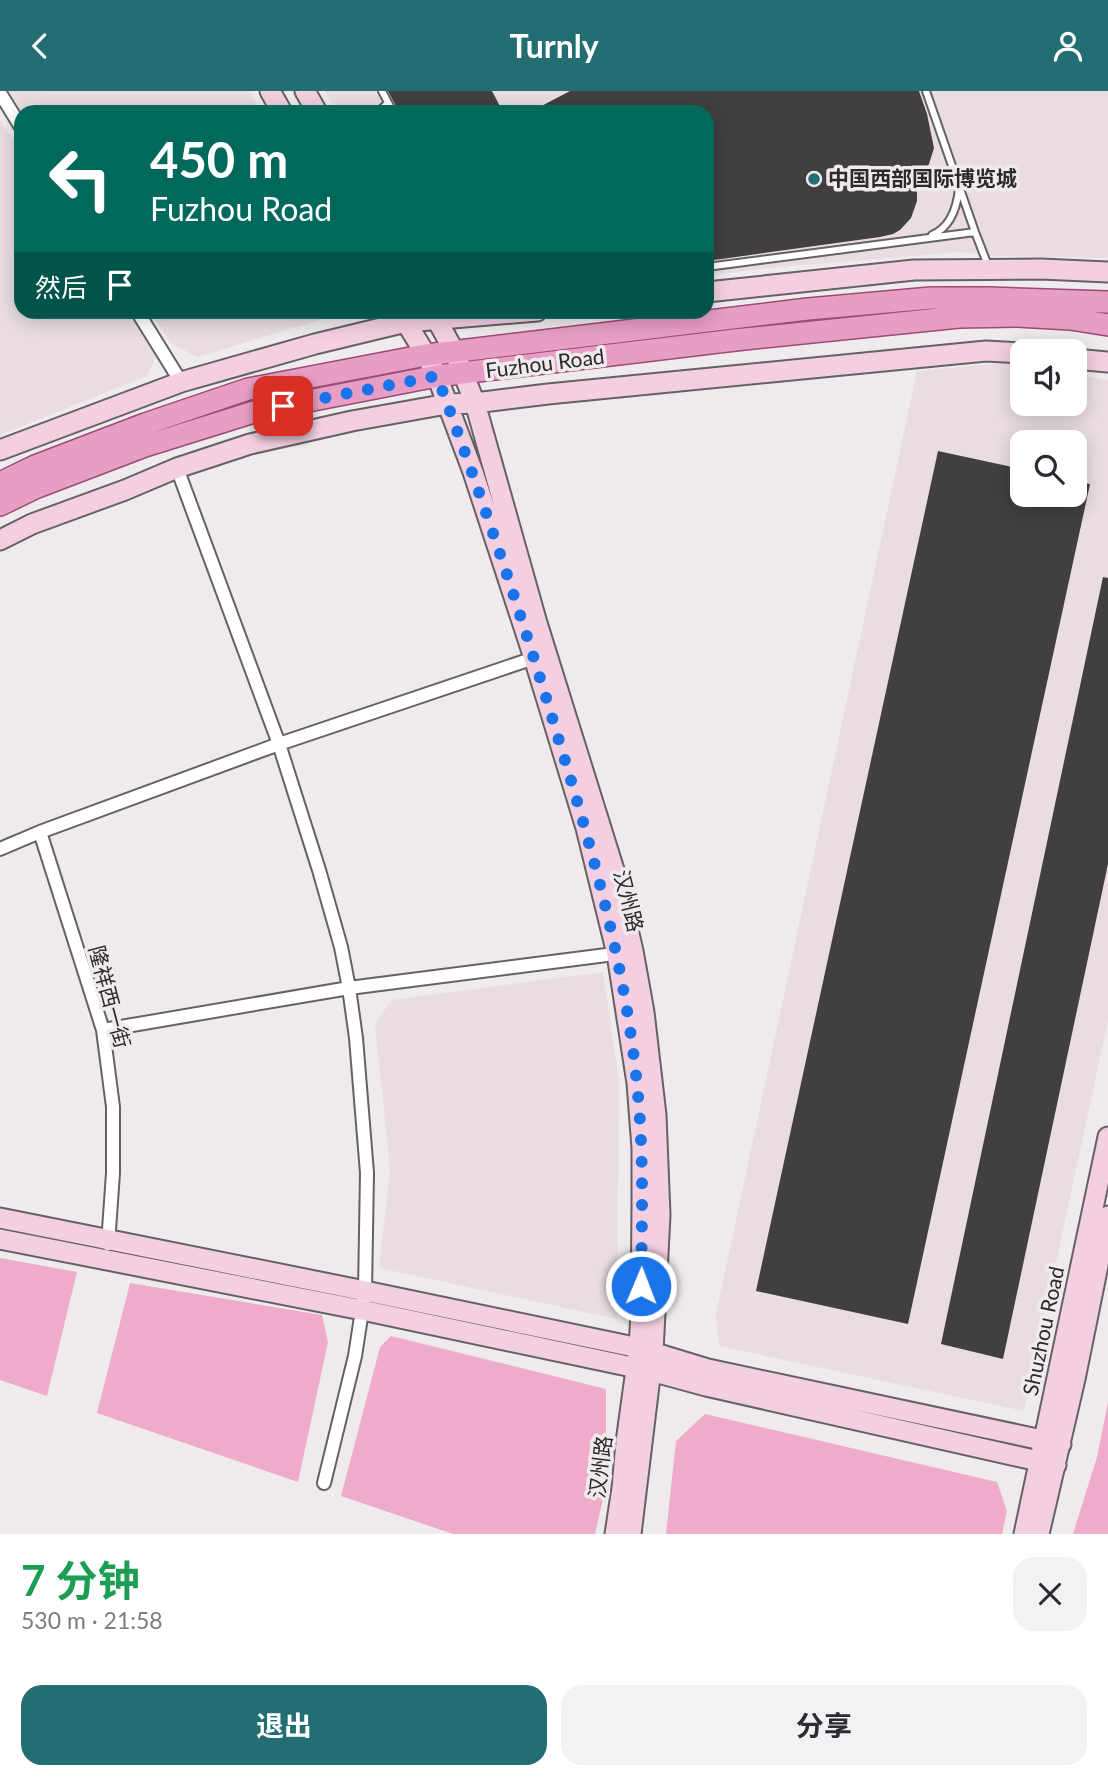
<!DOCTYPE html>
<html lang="zh">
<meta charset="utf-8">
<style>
:root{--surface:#fff;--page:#f2f2f3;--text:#2b2b33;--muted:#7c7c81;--accent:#236e73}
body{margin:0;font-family:Lato,"Noto Sans SC",sans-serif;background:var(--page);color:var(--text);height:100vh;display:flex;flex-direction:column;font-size:26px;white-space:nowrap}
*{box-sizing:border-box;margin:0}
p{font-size:23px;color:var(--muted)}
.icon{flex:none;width:38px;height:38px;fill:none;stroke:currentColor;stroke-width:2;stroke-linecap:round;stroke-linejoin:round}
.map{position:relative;height:1443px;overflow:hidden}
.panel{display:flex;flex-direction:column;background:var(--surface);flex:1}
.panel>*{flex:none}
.banner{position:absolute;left:14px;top:14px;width:700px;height:214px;border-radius:21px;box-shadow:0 4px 18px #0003;background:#00695c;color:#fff;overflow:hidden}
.tools{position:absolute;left:1010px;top:248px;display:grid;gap:14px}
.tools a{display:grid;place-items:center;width:77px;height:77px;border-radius:14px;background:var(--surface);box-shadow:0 4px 18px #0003;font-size:35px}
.pin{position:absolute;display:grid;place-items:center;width:60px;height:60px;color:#fff;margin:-30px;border-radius:14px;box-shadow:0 4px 10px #0006}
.me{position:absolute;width:77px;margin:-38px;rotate:1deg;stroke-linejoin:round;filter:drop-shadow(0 0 5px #0008)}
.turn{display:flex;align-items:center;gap:24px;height:147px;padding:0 21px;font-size:32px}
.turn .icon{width:91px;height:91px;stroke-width:2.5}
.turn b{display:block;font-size:49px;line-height:60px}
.then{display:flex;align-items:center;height:66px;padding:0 21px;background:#0003;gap:14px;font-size:26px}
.round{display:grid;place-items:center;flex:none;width:74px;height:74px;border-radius:21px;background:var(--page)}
.head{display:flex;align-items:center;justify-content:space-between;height:119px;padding:0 21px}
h1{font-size:42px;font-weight:700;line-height:52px;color:#1e9e55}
.action{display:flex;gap:14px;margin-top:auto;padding:14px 21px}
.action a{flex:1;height:80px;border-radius:21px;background:var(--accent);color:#fff;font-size:28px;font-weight:700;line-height:80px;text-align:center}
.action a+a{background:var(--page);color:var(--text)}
header{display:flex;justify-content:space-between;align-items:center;height:91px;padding:0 21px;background:var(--accent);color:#fff;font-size:32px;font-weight:700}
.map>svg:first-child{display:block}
.built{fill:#e9dde2;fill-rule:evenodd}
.green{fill:#eeacca}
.building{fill:#423f41}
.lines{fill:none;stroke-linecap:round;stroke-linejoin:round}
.lane-casing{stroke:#656263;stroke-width:10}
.street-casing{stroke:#656263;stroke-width:16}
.secondary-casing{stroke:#656263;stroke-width:23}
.primary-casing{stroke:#9b4b74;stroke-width:24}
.lane{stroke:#fff;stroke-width:6}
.street{stroke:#fff;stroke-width:12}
.secondary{stroke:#f3cfe1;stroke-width:19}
.primary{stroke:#e79ec4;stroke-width:21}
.route{stroke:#1a73e8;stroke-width:12;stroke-dasharray:0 21.6}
.poi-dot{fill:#236e73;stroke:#efebed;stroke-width:2.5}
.labels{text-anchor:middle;stroke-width:7;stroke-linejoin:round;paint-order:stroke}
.poi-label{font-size:21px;font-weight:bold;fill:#2b292a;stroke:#efebed;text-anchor:start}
.street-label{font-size:21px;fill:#2b292a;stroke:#efebed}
</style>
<header><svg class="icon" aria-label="back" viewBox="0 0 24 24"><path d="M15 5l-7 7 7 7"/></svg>Turnly<svg class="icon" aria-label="person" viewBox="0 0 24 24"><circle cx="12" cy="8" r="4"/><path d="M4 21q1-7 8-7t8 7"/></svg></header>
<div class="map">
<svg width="1108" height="1443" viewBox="0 0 1108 1443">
<rect width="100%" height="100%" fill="#efebed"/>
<!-- built -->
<path class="built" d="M9,0H250L261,21H22Z
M325,0H1108V167L997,165L959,161L770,177L707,185V21H337Z
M0,29L21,60V220L128,221L157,264L147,285L0,344Z
M151,221H324L320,229L197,266L171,252Z
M1013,271L1022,273V313H1074L1075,283L1108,289V930L1024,1320L719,1255L716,1223L917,280ZM1022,352H1074V404H1022Z
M603,881L619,991L617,1228L379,1177L390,1080L375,932L392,909Z"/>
<!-- green -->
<path class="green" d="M0,1167L77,1181L47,1305L0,1289Z
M130,1192L322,1224L328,1251L298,1391L97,1322Z
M391,1245L606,1298V1395L595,1443H453L341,1405L380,1256Z
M1108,1311V1443H1073L1097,1366Z
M705,1323L997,1391L1007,1420L1002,1443H666L676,1350Z"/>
<!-- building -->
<path class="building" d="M388,0H492L503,21H399Z
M570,0H919L927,23L934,57L929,73L917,94V110L911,127L900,139L893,143L880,146L707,170V21H530Z
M938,360L1022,378V404H1074V390L1090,393L908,1233L756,1200Z
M1103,486L1108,487V773L1003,1268L941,1253Z"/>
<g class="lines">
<defs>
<path id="lane" d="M382,0L393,21
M926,0L975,141L989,177
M378,21L388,12
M932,144C951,136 957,116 959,98
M707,176L975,141"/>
<path id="street" d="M0,2L21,36
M137,220L181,291
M177,377L279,653L319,779L341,856L349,897L356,947L367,1082L365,1200L355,1265L324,1392
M40,741L103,939L113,1016V1082L108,1153
M0,758L40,741L279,653L534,567
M103,939L349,897L622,862"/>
<path id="secondary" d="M270,0L282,21
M305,0L317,21
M707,201L914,179L1041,178L1108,181
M399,220L426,264L437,285L473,381L534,567L586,737L617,863L637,992L642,1057V1116L641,1222L639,1257L626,1351L622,1397L615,1443
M432,220L454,260L475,312L537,532L615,782L633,860L644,921L656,1024L660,1124L653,1261L631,1443
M1074,268L1108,271
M0,359L181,291L315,253L406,231L537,220
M0,449L32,433L125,399L177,377L250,353L352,330L447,313L475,312L548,303L986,260L1022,262
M0,1127L365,1200L639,1257L708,1278L1061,1353
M0,1148L362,1219L651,1280L706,1295L1056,1374
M1024,1443L1108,1046
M1039,1443L1075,1288L1108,1125"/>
<path id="primary" d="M0,392L35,375L145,333L248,298L426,264L808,218L931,207H989L1108,211
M0,414L35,397L145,355L257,320L437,285L735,249L959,226L1017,225L1070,228L1108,234"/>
</defs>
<!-- lane casing -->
<use href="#lane" class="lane-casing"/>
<!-- street casing -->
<use href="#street" class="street-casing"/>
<!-- secondary casing -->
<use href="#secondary" class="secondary-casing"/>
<!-- primary casing -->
<use href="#primary" class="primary-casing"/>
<!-- lane -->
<use href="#lane" class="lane"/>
<!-- street -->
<use href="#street" class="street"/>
<!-- secondary -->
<use href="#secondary" class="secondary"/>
<!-- primary -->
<use href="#primary" class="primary"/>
</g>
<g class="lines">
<!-- route -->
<path class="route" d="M283,315L437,285C481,403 521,522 557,643C592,758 625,873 637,994C644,1061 642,1128 641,1195"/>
</g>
<!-- markers -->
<circle class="poi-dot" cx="814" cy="88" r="7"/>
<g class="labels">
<!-- poi labels -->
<g class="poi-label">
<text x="828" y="95">中国西部国际博览城</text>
</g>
<!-- street labels -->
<g class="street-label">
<text transform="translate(545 273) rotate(-7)" y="7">Fuzhou Road</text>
<text transform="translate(628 810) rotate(76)" y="7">汉州路</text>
<text transform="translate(109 906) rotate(75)" y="7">隆祥西一街</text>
<text transform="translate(1044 1240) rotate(-78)" y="7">Shuzhou Road</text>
<text transform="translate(601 1376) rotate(-83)" y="7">汉州路</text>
</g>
</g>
</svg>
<div class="tools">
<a><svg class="icon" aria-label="sound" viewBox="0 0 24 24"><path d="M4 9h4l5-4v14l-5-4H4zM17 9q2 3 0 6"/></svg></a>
<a><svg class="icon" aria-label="search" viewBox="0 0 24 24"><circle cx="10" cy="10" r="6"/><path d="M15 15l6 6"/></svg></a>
</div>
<div class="pin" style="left:283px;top:315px;background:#d93025"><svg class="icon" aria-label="arrive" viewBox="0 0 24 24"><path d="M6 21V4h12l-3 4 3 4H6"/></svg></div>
<svg class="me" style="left:641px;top:1195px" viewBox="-20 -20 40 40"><circle r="17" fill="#1a73e8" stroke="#fff" stroke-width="3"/><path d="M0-11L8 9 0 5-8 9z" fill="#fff"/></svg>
<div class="banner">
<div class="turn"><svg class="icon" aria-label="left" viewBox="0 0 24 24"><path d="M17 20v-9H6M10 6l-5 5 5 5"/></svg><div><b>450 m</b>Fuzhou Road</div></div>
<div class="then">然后<svg class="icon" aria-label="arrive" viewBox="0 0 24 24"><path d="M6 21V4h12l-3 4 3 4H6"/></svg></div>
</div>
</div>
<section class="panel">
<div class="head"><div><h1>7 分钟</h1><p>530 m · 21:58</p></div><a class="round"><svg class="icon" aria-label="close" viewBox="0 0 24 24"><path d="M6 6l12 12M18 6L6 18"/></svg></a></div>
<div class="action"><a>退出</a><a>分享</a></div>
</section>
